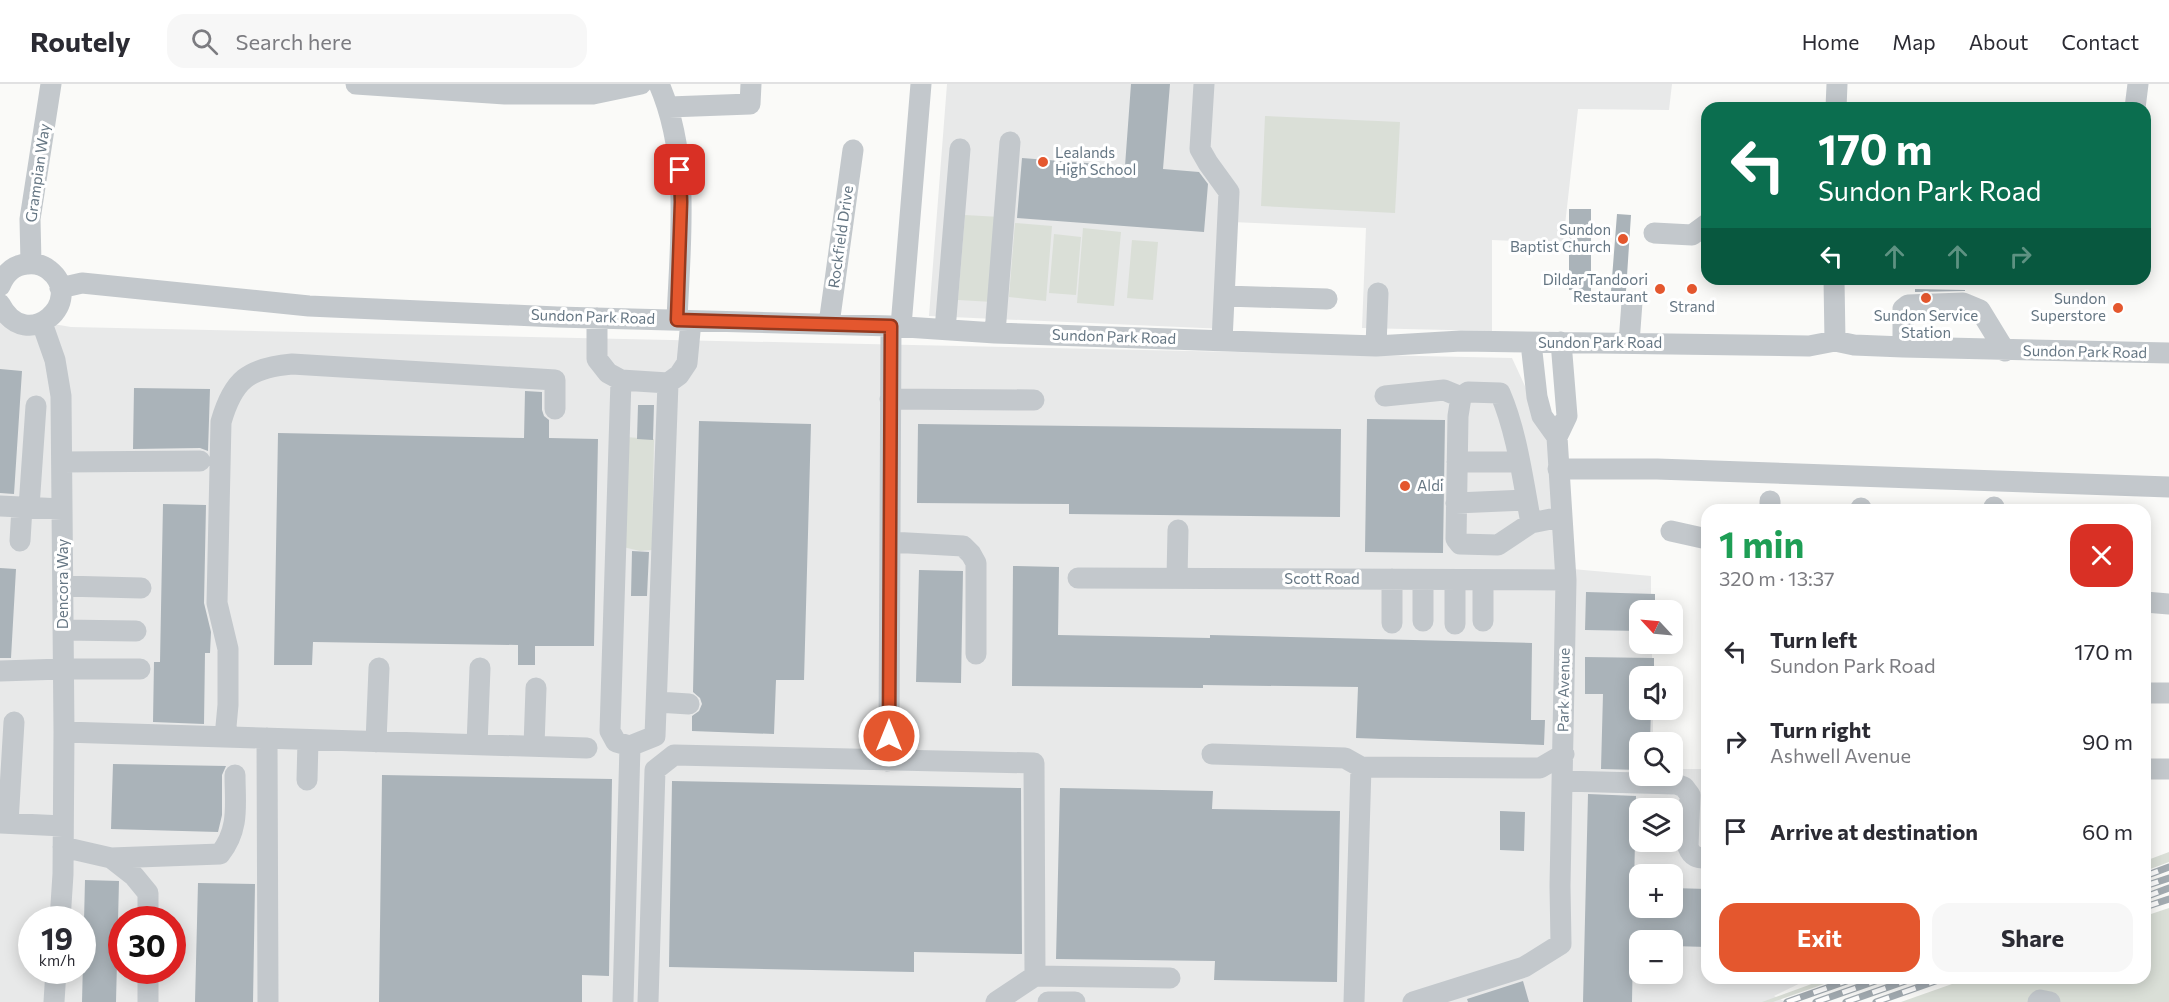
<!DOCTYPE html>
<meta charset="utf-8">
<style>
:root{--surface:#fff;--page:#f7f7f7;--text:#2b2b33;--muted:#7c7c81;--line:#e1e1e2;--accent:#e4572e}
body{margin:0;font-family:Commissioner,sans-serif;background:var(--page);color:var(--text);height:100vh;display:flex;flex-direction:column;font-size:22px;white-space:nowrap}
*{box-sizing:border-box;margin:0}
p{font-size:20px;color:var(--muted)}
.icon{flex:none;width:33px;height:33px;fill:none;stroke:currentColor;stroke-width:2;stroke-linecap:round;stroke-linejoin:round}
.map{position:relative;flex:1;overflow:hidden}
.sheet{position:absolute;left:1701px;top:420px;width:450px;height:480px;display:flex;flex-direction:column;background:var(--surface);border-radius:18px;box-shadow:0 3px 15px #0003}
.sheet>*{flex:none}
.banner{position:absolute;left:1701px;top:18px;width:450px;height:183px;border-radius:18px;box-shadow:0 3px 15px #0003;background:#0b6e4f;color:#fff;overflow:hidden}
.needle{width:39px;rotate:296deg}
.controls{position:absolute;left:1629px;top:516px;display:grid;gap:12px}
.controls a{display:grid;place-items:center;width:54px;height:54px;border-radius:12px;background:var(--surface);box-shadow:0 3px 15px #0003;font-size:30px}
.speed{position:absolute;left:18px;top:822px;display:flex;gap:12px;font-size:30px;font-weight:700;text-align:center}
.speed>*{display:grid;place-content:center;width:78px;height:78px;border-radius:50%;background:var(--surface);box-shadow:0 3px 15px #0003;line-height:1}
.speed small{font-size:15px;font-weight:400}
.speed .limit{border:9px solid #d22;background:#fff;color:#111}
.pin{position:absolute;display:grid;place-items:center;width:51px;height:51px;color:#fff;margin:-26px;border-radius:12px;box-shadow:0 3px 9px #0006}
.me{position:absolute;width:66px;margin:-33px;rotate:0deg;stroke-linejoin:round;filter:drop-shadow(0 0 4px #0008)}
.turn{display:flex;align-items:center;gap:21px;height:126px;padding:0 18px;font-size:27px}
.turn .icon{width:78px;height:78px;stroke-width:2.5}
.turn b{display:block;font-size:42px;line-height:51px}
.lanes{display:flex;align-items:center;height:57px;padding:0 18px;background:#0003;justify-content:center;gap:30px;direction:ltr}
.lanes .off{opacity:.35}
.round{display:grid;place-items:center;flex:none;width:63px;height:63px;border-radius:18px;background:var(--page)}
.overview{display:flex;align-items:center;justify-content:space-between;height:102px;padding:0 18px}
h1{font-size:36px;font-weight:700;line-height:45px;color:#1e9e55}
.button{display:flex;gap:12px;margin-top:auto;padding:12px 18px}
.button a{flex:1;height:69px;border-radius:18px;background:var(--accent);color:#fff;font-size:24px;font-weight:700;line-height:69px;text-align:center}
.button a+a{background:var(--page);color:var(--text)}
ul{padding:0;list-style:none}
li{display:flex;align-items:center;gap:18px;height:90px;padding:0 18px}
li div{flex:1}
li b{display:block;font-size:22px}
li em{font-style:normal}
header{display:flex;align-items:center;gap:36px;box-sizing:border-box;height:84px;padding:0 30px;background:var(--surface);border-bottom:2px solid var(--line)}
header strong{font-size:28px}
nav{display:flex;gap:33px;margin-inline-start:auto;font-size:21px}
.search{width:420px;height:54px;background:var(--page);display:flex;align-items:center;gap:15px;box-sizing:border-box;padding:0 21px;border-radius:18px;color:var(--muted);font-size:22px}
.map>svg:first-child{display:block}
.built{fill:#e8e9e9;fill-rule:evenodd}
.green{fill:#dadfd7}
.building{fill:#aab3b9}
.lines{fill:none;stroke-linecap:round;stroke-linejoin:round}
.minor{stroke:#c3c8cc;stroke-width:21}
.rail-casing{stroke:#a2aab0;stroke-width:7}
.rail{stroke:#fff;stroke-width:4.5;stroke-dasharray:14;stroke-linecap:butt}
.route-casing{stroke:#94391e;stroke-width:15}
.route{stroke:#e4572e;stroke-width:10}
.poi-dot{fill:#e4572e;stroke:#fff;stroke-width:2}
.labels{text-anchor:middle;stroke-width:6;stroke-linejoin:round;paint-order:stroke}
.poi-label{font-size:15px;fill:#657683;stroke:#fff;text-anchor:end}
.street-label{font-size:15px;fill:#657683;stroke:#fff}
</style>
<header>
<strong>Routely</strong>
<div class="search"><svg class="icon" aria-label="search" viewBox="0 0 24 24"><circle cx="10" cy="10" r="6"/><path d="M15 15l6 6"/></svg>Search here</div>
<nav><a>Home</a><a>Map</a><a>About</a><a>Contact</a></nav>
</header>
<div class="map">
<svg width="2169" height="918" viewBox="0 0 2169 918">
<rect width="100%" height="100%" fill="#fafaf8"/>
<!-- built -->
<path class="built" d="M947,0H1672L1669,26L1578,25L1563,159L1492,156V247L1362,244L1366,144L1232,138L1226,245L929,232Z
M0,231L71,243L1512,274L1549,354L1561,484L1651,492V526H1640V560H1652V592H1640V626H1653V658H1640V692H1672L1673,685H1707V894H1811L1774,912L1786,918H0ZM1640,724H1672V758H1640ZM1640,790H1672V824H1640ZM32,836H82V886H32ZM122,836H172V886H122ZM1640,856H1672V890H1640Z"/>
<!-- green -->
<path class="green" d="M1265,32L1400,38L1395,129L1261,122Z
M965,131L1000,133L993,218L958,216Z
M1015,139L1052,142L1046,217L1009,213Z
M1083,144L1121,148L1114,222L1077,219Z
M1054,150L1081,153L1076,211L1049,209Z
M1132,156L1158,158L1153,216L1127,214Z
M625,353L654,355L652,466L640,467L623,463Z
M2169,768V778L2145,787V777Z
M2169,824V918H1901L1969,894H2145V832Z
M1828,894H1841L1773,918H1762Z"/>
<!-- building -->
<path class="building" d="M1131,0H1170L1163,85L1199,88L1208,100L1204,148L1017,134L1022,74L1125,82Z
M1569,125H1591V207L1569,206Z
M1617,130L1631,131L1626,207H1611Z
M1915,205L1965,206V207L1915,208Z
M0,285L22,287L14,410L0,409Z
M134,304L210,305L208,367L200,364L133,365Z
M525,307L542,308V326L544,332L549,336V354L598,355L594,562H535V581H518V561L313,558L312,581H274L278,349L524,354Z
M638,321H654L653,356L637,355Z
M1367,335L1445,336L1443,469L1365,468Z
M699,337L811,340L804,596H776L774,650L692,647V632L699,627L702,620L700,614L693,608Z
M918,340L1341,345L1340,433L1069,430V420L917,419Z
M163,420L206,421L204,519L211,548L210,569H205L204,640L153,638L154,578H160Z
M632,467L649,468L647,512H631Z
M1013,482L1059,483L1058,551L1210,554V551L1532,559L1531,636H1545L1544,661L1356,654L1358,603L1203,601V604L1012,602Z
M0,484L16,485L11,574H0Z
M919,486L963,487L961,599L916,598Z
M1586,508L1655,510V526H1640V547L1585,546Z
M1585,573L1654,574V592H1640V626H1651L1650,658H1640V686L1601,685L1603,610H1585Z
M113,680L226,682L222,691V731L218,748L111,745Z
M382,691L612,695L609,892L582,891V918H379Z
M672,697L1021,704L1022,870L914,868V888L669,883Z
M1060,704L1213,707L1212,725L1340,727L1337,898L1214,896L1215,877L1056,875Z
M1588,710L1636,712L1634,802L1640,803V824H1672V804L1707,805V863L1672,862V856H1640V861H1633L1632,918H1583Z
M1500,727L1525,728L1524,767L1500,766Z
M85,796L119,797L116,918H82Z
M198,799L255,800L253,918H195Z
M1523,897L1529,918H1468L1467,915Z"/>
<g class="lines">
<!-- minor -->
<path class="minor" d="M356,0L505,10H593L641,0
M659,0C691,74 680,157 677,236
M1204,0L1200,65L1208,79L1229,108L1222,257
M669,23L750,20L751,0
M1836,24L1837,0
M2135,24L2138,0
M1654,149L1692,151L1707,140
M31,179L30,135L51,0
M1834,195L1835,257
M0,202C5,189 14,181 27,180C35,179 43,181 49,186C87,216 27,272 0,220
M60,204L82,199L309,222L557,233L891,242L995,249L1376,262L1461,257L1809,262L1835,257L1854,261L1903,263L2169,269
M1225,212L1327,215
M597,234V275L608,289L621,296L668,299L679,291L687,279L691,237
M42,239L55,276L61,312L64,648L63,790L60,836
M829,240L853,66
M901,242L921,0
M945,246L960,65
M995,249L1010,58
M1531,259L1537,313L1542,332L1557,353
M1629,259L1632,218
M1376,262L1378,209
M1903,263V225L1908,221L1963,219L1980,226L2005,267
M621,296L610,647L616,658L630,662L655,652L668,299
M1385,312L1444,306L1461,313
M890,315L1034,316
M62,378L200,377
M1457,378H1519
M1558,385H1657L2169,403
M1456,419L1526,416
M0,422L62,425
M29,423L36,322
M1861,424V426
M1770,426V417
M1994,426V423
M1531,439C1523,397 1517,348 1500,309L1468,308L1461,313L1458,332L1456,455L1460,460L1498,461L1531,439L1561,433
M1671,447L1707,455
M20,457L22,423
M890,458L963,462L971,470L976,479V570
M1078,494L1566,496
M1177,494L1178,446
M63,502L141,504
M2145,518L2169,520
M1423,537V496
M1483,537V496
M1392,539V495
M1455,540V496
M63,546L136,547
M0,587L63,585H140
M2145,609H2169
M657,618L689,620
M64,648L587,664
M225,653L228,621V565L217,519L221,338C233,296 248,284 292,280L555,296V325
M267,654L268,918
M376,658L379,584
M477,661L480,584
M534,662L536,604
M1212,670L1345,674L1361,683
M887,677L889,652L891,242
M2145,685H2169
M307,696L308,656
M1563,697L1676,700L1684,703L1690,711L1688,763C1692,773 1697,774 1707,774
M0,739L63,742
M8,739L14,638
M63,763L111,774L134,792L148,809V836
M111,774L220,770C240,745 235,720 235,691
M148,886V918
M1035,892L1170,894
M54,918L56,886
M623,918L630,662
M648,918L655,686L674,671L1034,679L1035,892L996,918
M1048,918H1075
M1354,918L1361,683L1540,684L1564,670
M1413,918L1524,883L1561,860L1560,802L1566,496L1557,353L1567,332L1561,258
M2038,918L2040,916L2050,918"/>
<defs>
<path id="rail" d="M2145,792L2169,783
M2145,802L2169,794
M2145,813L2169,804
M2145,823L2169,815
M1787,918L1855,894
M1816,918L1884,894
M1846,918L1914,894
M1876,918L1944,894"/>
</defs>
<!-- rail casing -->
<use href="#rail" class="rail-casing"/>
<!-- rail -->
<use href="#rail" class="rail"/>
</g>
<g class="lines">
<defs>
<path id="route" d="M680,86L681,118L677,236L891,242L889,652"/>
</defs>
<!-- route casing -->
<use href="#route" class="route-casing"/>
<!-- route -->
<use href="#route" class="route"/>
</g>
<!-- markers -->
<g class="poi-dot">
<circle cx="1043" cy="78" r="6"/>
<circle cx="1623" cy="155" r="6"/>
<circle cx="1660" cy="205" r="6"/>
<circle cx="1692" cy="205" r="6"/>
<circle cx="1926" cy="214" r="6"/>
<circle cx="2118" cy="224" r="6"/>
<circle cx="1405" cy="402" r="6"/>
</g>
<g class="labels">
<!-- poi labels -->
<g class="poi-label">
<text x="1055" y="74" text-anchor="start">Lealands<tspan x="1055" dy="17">High School</tspan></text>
<text x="1611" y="151">Sundon<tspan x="1611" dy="17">Baptist Church</tspan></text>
<text x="1648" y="201">Dildar Tandoori<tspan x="1648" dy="17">Restaurant</tspan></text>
<text x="2106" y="220">Sundon<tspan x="2106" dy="17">Superstore</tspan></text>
<text x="1692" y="228" text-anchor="middle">Strand</text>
<text x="1926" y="237" text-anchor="middle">Sundon Service<tspan x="1926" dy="17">Station</tspan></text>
<text x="1417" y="407" text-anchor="start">Aldi</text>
</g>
<!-- street labels -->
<g class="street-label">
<text transform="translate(38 89) rotate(-82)" y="5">Grampian Way</text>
<text transform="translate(841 153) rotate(-82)" y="5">Rockfield Drive</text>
<text transform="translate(593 233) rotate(2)" y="5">Sundon Park Road</text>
<text transform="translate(1114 253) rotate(2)" y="5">Sundon Park Road</text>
<text x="1600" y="264">Sundon Park Road</text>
<text transform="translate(2085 268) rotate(1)" y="5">Sundon Park Road</text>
<text x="1322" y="500">Scott Road</text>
<text transform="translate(63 500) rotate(-90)" y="5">Dencora Way</text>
<text transform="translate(1564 606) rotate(-89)" y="5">Park Avenue</text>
</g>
</g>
</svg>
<div class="controls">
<a><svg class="needle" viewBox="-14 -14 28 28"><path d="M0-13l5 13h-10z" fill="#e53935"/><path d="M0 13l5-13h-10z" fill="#7c7c81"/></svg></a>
<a><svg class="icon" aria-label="sound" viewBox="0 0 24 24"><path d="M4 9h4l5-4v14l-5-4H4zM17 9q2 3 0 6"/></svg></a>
<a><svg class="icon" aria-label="search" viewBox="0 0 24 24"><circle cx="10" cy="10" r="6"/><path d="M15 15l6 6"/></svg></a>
<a><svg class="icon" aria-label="layers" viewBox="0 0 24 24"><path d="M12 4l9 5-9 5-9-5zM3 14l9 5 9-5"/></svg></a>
<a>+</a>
<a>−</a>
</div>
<div class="speed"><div>19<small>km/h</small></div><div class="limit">30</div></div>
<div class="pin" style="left:680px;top:86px;background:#d93025"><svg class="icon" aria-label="arrive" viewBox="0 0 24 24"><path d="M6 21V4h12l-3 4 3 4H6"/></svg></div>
<svg class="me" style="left:889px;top:652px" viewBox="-20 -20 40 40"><circle r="17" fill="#e4572e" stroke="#fff" stroke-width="3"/><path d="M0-11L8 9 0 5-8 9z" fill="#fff"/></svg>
<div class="banner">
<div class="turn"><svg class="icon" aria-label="left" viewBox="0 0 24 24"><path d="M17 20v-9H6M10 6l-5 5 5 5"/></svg><div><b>170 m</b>Sundon Park Road</div></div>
<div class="lanes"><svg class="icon" aria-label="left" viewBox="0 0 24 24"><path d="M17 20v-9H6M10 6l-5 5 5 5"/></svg><svg class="icon off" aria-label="ahead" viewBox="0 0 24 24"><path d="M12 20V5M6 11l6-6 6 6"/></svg><svg class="icon off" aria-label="ahead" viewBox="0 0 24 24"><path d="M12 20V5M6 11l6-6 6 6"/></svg><svg class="icon off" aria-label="right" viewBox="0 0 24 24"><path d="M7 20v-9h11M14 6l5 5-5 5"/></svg></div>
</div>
<section class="sheet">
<div class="overview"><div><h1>1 min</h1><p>320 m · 13:37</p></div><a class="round" style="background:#d93025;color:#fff"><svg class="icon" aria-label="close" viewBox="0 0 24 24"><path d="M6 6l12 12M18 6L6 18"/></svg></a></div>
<ul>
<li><svg class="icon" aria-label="left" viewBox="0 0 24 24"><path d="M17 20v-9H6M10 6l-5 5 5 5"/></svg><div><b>Turn left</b><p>Sundon Park Road</p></div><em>170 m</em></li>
<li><svg class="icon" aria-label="right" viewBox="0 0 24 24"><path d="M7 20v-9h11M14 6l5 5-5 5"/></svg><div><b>Turn right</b><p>Ashwell Avenue</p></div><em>90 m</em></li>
<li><svg class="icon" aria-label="arrive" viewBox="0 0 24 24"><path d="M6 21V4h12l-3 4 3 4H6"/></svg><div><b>Arrive at destination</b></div><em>60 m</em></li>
</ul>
<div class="button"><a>Exit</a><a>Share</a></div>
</section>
</div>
